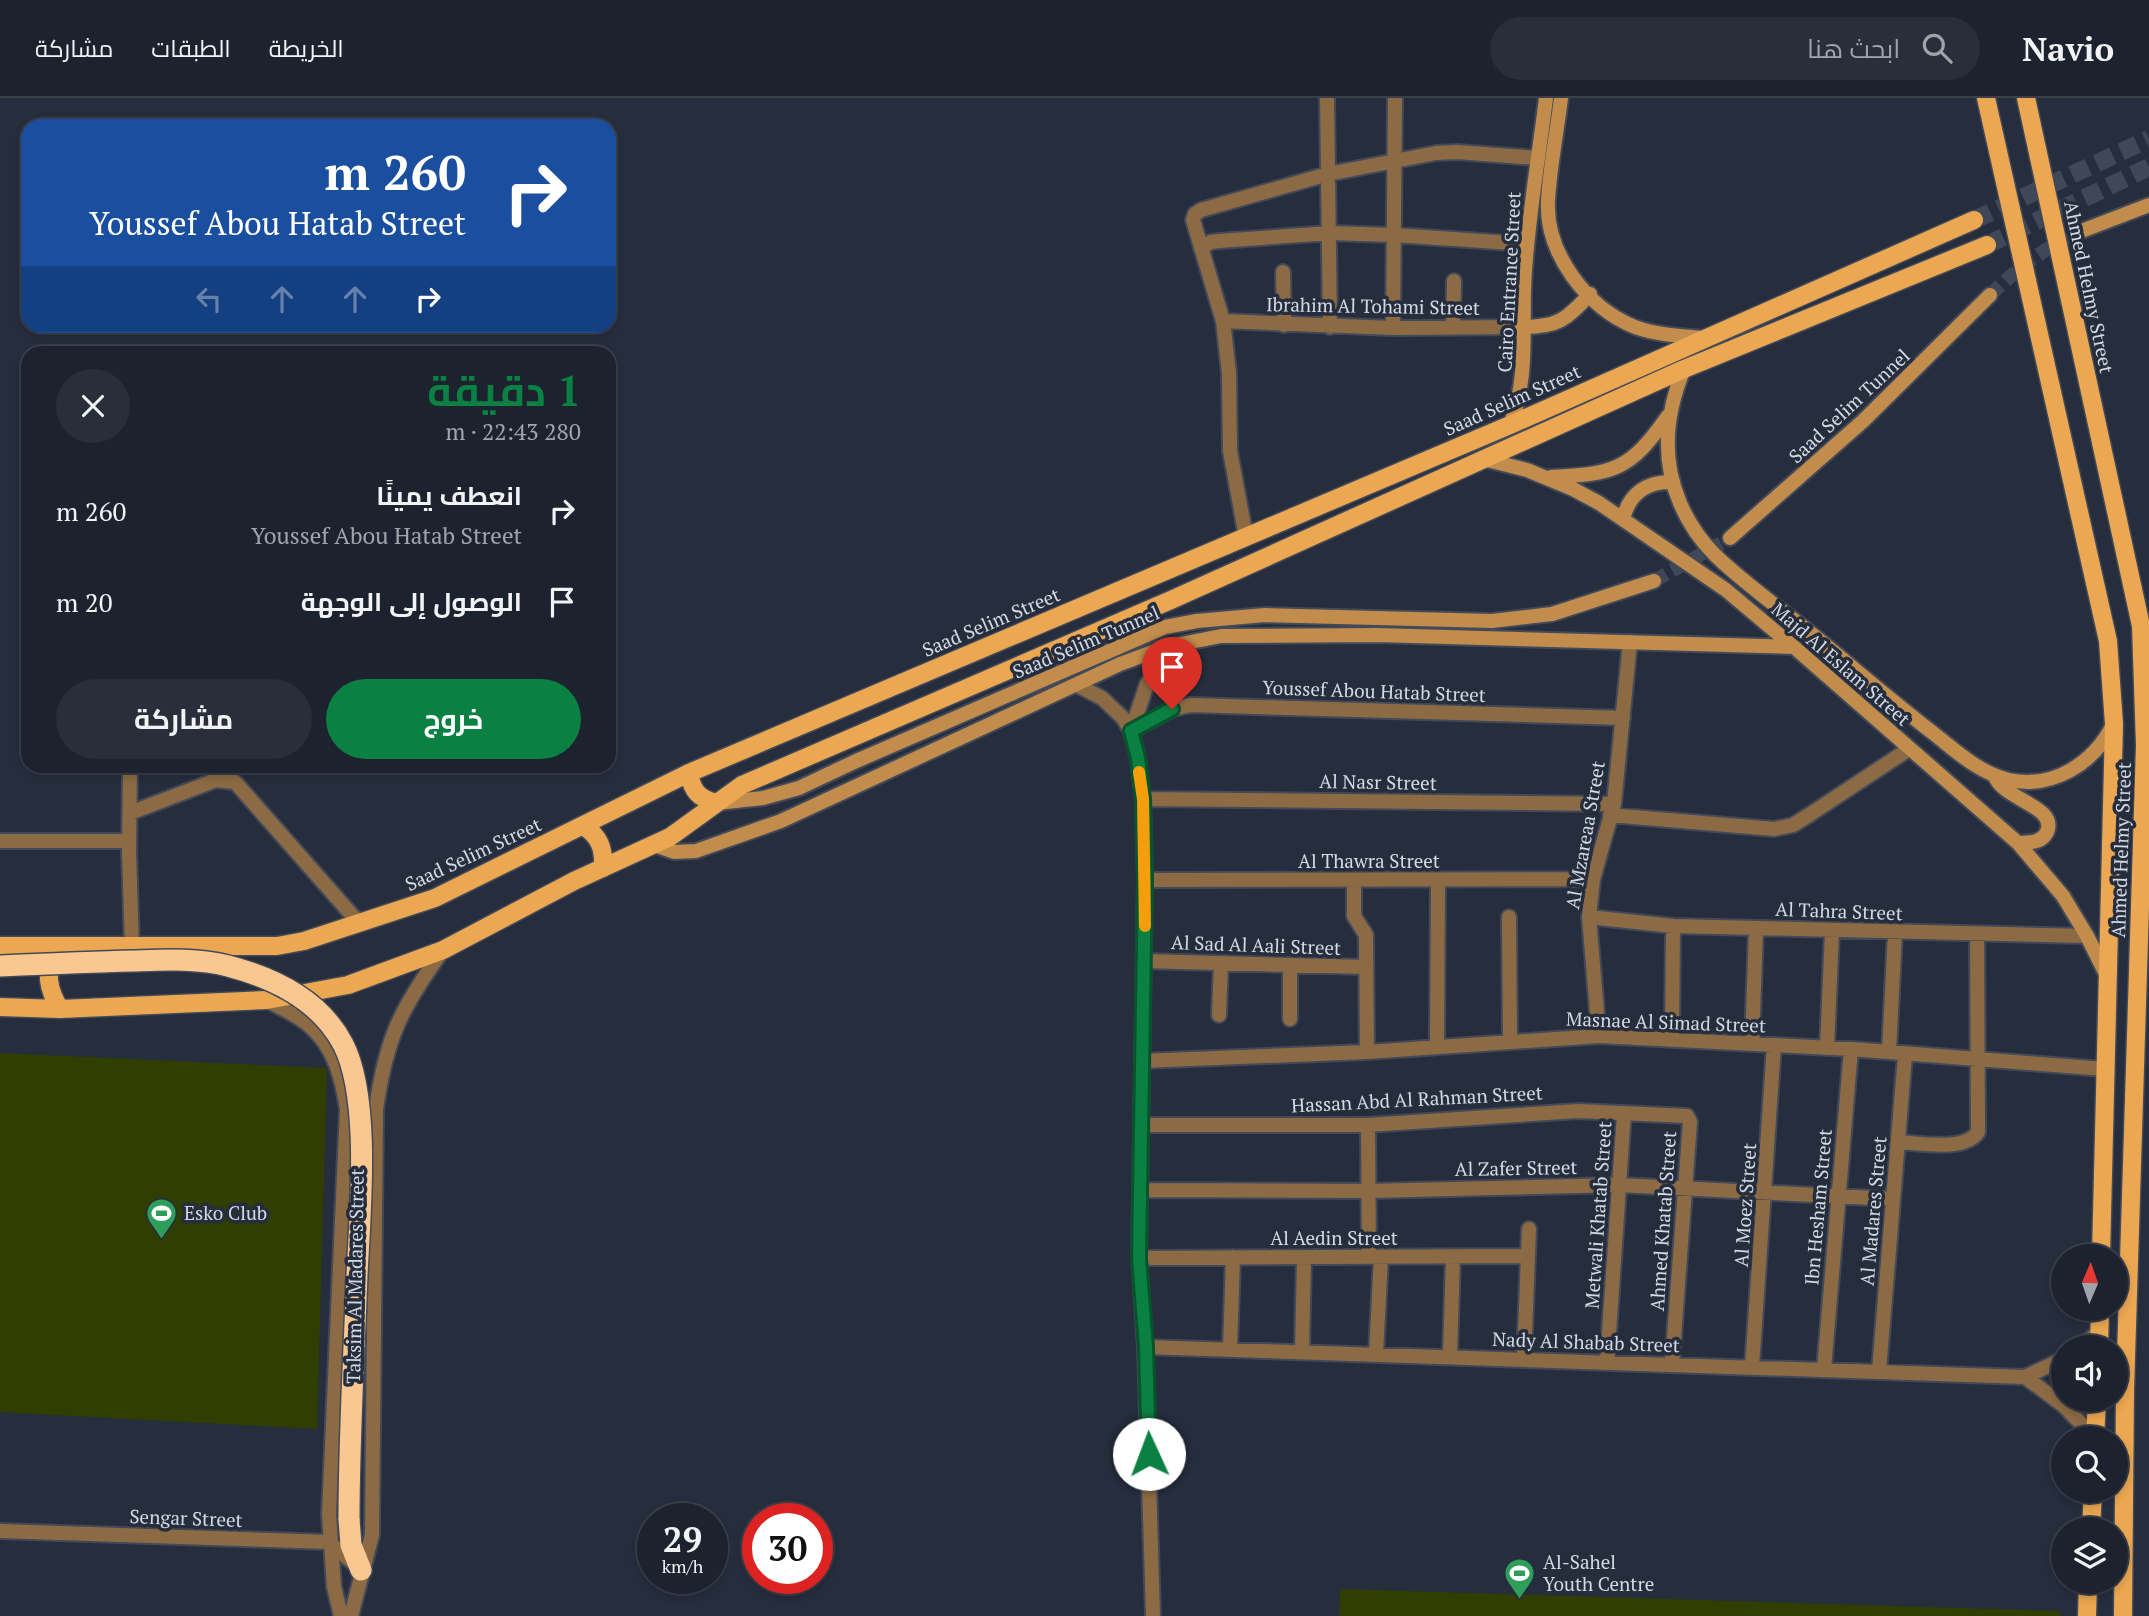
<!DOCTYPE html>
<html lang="ar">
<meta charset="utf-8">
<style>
:root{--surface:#1c222e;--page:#292f3a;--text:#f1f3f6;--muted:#a0a4aa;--line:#3a3f4a;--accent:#0b8043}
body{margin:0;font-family:"PT Serif",Cairo,serif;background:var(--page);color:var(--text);direction:rtl;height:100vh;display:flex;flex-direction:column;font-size:26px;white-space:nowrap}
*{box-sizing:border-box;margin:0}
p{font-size:23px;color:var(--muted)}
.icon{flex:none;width:38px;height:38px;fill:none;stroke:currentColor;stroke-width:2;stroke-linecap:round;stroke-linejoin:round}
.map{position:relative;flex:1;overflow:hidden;direction:ltr}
.sheet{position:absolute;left:21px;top:248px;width:595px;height:427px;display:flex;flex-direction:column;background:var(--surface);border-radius:21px;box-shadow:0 4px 10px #0003,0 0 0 2px var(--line);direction:rtl}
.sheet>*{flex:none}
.banner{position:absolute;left:21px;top:21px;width:595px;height:214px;border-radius:21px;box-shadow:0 4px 10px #0003,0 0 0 2px var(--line);direction:rtl;background:#1a4fa0;color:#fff;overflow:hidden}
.needle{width:46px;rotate:2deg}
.controls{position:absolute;left:2051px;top:1146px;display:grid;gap:14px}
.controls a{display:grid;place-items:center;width:77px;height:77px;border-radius:50%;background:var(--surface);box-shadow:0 4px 10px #0003,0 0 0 2px var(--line);font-size:35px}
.speed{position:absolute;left:637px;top:1405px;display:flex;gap:14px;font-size:35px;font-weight:700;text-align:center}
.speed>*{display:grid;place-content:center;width:91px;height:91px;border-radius:50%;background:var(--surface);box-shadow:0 4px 10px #0003,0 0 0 2px var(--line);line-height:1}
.speed small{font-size:18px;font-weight:400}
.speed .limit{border:10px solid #d22;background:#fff;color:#111}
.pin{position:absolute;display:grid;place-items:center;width:60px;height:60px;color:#fff;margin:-72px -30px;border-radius:50% 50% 50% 0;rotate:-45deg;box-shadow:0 0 7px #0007}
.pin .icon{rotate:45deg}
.me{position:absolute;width:77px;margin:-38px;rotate:358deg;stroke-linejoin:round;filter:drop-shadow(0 0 5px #0008)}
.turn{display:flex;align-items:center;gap:24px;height:147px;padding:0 35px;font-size:32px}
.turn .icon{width:91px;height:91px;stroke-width:2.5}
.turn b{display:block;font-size:49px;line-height:60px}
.lanes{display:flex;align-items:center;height:66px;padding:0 35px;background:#0003;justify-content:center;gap:35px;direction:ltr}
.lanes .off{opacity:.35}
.round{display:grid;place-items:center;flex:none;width:74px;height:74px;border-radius:37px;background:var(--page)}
.headline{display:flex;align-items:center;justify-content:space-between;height:119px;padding:0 35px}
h1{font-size:42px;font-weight:700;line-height:52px;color:var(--accent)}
.button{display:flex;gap:14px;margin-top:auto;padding:14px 35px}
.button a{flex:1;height:80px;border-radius:42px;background:var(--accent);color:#fff;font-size:28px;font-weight:700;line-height:80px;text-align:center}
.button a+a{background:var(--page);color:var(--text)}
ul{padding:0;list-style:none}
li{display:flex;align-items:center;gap:21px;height:91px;padding:0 35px}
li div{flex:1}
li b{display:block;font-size:26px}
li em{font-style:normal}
header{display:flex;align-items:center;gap:42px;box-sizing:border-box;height:98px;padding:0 35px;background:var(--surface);border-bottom:2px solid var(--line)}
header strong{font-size:33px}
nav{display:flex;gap:38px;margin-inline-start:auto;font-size:24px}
.search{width:490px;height:63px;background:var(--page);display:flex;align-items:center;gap:18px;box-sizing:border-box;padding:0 24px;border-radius:38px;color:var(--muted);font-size:26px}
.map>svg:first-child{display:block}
.green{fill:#303f01}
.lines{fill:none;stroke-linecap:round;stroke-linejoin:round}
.secondary-tunnel{stroke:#404756;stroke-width:14;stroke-dasharray:14 7;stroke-linecap:butt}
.primary-tunnel{stroke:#404756;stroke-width:18;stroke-dasharray:18 9;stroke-linecap:butt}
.street-casing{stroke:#424958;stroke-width:18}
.secondary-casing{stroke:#424958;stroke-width:18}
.primary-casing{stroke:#424958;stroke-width:21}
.highway-casing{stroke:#424958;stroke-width:24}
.street{stroke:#8c6b44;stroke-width:14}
.secondary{stroke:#c28d4c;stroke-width:14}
.primary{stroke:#eba751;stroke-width:18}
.highway{stroke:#f9c78f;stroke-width:21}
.highway-bridge-casing{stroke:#424958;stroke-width:24;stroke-linecap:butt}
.highway-bridge{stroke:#f9c78f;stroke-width:21}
.route-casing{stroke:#07532c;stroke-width:18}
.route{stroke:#0b8043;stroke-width:12}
.slow{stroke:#f59e0b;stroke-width:12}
.labels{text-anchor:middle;stroke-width:7;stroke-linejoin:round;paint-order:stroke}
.street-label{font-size:19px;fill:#d4d9e4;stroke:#262d3d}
.poi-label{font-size:19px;fill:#d4d9e4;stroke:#262d3d;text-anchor:start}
</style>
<header>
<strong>Navio</strong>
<div class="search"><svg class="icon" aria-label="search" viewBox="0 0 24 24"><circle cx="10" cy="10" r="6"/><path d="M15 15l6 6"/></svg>ابحث هنا</div>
<nav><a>الخريطة</a><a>الطبقات</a><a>مشاركة</a></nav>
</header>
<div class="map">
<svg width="2149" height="1518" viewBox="0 0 2149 1518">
<rect width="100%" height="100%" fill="#262d3d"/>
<!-- green -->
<path class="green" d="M0,955L327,970L317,1331L0,1314Z
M1340,1491L2060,1513V1518H1339Z"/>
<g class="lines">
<!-- secondary-tunnel -->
<path class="secondary-tunnel" d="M1990,197C2017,171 2044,150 2079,134
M1654,483L1730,440"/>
<!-- primary-tunnel -->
<path class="primary-tunnel" d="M1974,122L2149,41
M1987,147L2149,69"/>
<defs>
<path id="street" d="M1327,0L1330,229
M1201,150L1211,144L1219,143L1330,135L1394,137L1527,146
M1283,174L1284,227
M1223,223L1393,230L1522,229
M1453,229L1454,183
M1393,230L1395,0
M1246,439L1230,353L1229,275L1223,223L1193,122L1195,116L1201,112L1328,76L1436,55L1457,54L1538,60
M1077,587L1102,600L1123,620L1131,633L1138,660L1143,701L1145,782L1139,1160L1145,1249L1153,1518
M1131,633L1173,611L1191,607L1623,620
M1131,633L1147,586L1176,547
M130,668L129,753L132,850
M1143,701L1614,706
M130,715L216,682L235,684L359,825
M1610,717L1774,731L1793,727L1809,717L1909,651
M0,743H129
M1145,782L1593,781
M1354,782V818L1366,837L1367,954
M1509,819L1510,943
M1589,819L1673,828L2087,838
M1144,863L1366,869
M267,902C280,910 298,917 310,928C335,950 342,980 347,1011L329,1416L334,1489L341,1518
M1219,917L1221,865
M1290,921V867
M1599,938L1589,819L1593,781L1614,706L1630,544
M1672,941L1673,828
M1752,946L1756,830
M1437,948L1438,782
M1827,950L1832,833
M1889,954L1895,834
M1142,963L1367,954L1599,938L1851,951L2104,971
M1141,1027H1368L1578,1013L1687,1018L1690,1024L1672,1266
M1368,1027L1369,1159
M1898,1044C1920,1045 1965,1054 1978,1034L1977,836
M1140,1092L1368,1093L1619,1087L1893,1101
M1139,1160L1528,1158
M1145,1249L2025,1279L2063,1261
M2079,1250L2099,1234
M1230,1251L1233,1159
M1302,1254L1304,1159
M1376,1256L1381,1159
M1450,1258L1453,1159
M1524,1261L1529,1131
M1607,1264L1624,1015
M1752,1269L1774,947
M1824,1271L1851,951
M1879,1273L1905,957
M2025,1279L2063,1307L2095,1340
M0,1433L329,1444L357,1468
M351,1518L372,1437L376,1011C386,940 401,910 443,852"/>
<path id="secondary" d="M1561,0C1557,34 1550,68 1548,102C1545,155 1587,210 1635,229C1657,237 1681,238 1704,240
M2079,134L2149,107
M1522,229C1558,229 1566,222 1590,196
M1684,271C1666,314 1661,361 1680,405C1688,424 1700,442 1715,457C1747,488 1784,513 1818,541C1856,572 1894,605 1933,635C1956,653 1979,675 2009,682C2053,691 2093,666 2113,627
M1510,327C1530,278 1521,224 1525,172C1529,114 1539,57 1546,0
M1487,362L1527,372L1573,391L1599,405L1726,492L1794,549L2018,745L2063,798L2087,838L2106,876
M1551,379C1615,376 1630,372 1668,318
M1623,421C1629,396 1647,383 1673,384
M1730,440L1863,323L1990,197
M1995,678C2003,702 2058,708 2047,734C2041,746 2028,744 2018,745
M717,705L763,700L799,690L854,664L1165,529L1197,523L1265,517L1492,523L1552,516L1654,483
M654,747L674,754L696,753L781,723L1120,566L1166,549L1221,538L1377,537L1794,549"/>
<path id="primary" d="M1986,0L2108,543L2114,626L2101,1158
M2026,0L2141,528L2145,647L2125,1292L2123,1518
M689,675C692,693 699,701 717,705
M583,728C600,738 604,751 603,770
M0,848H277L304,843L435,800L689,675L1510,327L1974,122
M54,853C46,876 47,890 60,911
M0,909L60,911L267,902L348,887L443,852L574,783L670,739L742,687L1171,502L1684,271L1987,147
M2099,1250L2100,1211
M2095,1340L2097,1302
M2091,1432L2093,1393
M2087,1518L2088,1484"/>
<path id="highway" d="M349,1421L351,1447L361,1472"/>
</defs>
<!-- street casing -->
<use href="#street" class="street-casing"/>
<!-- secondary casing -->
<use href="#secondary" class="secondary-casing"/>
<!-- primary casing -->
<use href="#primary" class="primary-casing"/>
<!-- highway casing -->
<use href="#highway" class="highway-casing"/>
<!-- street -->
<use href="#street" class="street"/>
<!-- secondary -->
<use href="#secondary" class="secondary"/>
<!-- primary -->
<use href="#primary" class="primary"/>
<!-- highway -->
<use href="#highway" class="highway"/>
<defs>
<path id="highway-bridge" d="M0,868C44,866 88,864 133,863C164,862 197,860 228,868C274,880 320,902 343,946C371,1000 360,1115 357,1177C354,1258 349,1340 349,1421"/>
</defs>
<!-- highway-bridge casing -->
<use href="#highway-bridge" class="highway-bridge-casing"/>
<!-- highway-bridge -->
<use href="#highway-bridge" class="highway-bridge"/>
</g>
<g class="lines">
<defs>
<path id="route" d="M1149,1356L1146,1249L1139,1160L1145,782L1143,701L1138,660L1131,633L1172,611"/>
</defs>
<!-- route casing -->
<use href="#route" class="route-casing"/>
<!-- route -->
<use href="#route" class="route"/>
<!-- slow -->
<path class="slow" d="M1139,674L1143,701L1145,828"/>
</g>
<!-- icons -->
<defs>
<symbol id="stadium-pin" viewBox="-11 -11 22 30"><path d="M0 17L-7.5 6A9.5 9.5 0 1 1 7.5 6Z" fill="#2e9e5b" stroke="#262d3d"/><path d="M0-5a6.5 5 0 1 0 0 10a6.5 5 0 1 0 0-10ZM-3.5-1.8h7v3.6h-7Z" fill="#fff"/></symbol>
</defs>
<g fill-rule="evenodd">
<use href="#stadium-pin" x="144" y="1098" width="35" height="47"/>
<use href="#stadium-pin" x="1502" y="1458" width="35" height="47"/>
</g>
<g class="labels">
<!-- street labels -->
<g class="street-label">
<text transform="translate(1509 184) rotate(-87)" y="7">Cairo Entrance Street</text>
<text transform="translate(2089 189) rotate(78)" y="7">Ahmed Helmy Street</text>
<text transform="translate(1373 208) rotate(1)" y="7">Ibrahim Al Tohami Street</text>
<text transform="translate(1512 302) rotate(-24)" y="7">Saad Selim Street</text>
<text transform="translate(1849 308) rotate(-43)" y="7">Saad Selim Tunnel</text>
<text transform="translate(991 524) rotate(-23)" y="7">Saad Selim Street</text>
<text transform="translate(1086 544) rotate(-23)" y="7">Saad Selim Tunnel</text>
<text transform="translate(1841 566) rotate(41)" y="7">Majd Al Eslam Street</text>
<text transform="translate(1374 593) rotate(2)" y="7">Youssef Abou Hatab Street</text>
<text transform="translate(1378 684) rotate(1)" y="7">Al Nasr Street</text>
<text transform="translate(1585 737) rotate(-80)" y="7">Al Mzareaa Street</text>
<text transform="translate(2121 752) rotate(-88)" y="7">Ahmed Helmy Street</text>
<text transform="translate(473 756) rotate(-25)" y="7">Saad Selim Street</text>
<text x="1369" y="770">Al Thawra Street</text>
<text transform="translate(1839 813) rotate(2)" y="7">Al Tahra Street</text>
<text transform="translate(1256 847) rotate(2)" y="7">Al Sad Al Aali Street</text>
<text transform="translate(1666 924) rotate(2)" y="7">Masnae Al Simad Street</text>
<text transform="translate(1417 1001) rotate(-3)" y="7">Hassan Abd Al Rahman Street</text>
<text transform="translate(1516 1070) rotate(-1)" y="7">Al Zafer Street</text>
<text transform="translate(1745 1107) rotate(-86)" y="7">Al Moez Street</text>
<text transform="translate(1818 1109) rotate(-85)" y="7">Ibn Hesham Street</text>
<text transform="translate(1873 1113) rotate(-85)" y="7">Al Madares Street</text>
<text transform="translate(1598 1117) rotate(-86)" y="7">Metwali Khatab Street</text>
<text transform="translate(1663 1123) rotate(-86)" y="7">Ahmed Khatab Street</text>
<text x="1334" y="1147">Al Aedin Street</text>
<text transform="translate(355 1178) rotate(-89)" y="7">Taksim Al Madares Street</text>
<text transform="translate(1586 1244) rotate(2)" y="7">Nady Al Shabab Street</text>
<text transform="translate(186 1420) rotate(2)" y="7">Sengar Street</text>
</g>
<!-- poi labels -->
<g class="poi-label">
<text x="184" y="1122">Esko Club</text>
<text x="1543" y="1471">Al-Sahel<tspan x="1543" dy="22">Youth Centre</tspan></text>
</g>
</g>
</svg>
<div class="controls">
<a><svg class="needle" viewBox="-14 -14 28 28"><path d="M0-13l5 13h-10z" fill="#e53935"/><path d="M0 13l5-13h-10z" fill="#a0a4aa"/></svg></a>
<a><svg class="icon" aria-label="sound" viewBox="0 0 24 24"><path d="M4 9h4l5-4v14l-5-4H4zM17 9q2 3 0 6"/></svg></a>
<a><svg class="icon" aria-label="search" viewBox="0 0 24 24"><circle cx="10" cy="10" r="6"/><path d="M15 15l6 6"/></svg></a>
<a><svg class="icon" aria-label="layers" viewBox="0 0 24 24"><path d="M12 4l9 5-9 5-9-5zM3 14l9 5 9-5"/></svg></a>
</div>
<div class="speed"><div>29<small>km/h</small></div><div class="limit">30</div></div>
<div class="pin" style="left:1172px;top:611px;background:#d93025"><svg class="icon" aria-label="arrive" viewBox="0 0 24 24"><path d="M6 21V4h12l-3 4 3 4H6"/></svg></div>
<svg class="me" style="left:1149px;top:1356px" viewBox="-20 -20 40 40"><circle r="19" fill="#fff"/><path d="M0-13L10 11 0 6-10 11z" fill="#0b8043"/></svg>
<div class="banner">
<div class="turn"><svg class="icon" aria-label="right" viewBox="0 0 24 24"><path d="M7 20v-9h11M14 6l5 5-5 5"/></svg><div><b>260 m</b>Youssef Abou Hatab Street</div></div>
<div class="lanes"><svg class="icon off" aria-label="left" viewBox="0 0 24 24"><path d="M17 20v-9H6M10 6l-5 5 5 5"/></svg><svg class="icon off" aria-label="ahead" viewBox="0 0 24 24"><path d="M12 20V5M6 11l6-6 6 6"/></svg><svg class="icon off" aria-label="ahead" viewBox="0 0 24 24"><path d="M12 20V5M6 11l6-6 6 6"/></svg><svg class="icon" aria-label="right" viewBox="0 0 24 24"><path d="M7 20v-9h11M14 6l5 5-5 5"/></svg></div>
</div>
<section class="sheet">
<div class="headline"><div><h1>1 دقيقة</h1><p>280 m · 22:43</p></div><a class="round"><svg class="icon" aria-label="close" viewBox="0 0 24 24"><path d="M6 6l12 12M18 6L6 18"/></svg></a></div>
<ul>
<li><svg class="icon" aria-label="right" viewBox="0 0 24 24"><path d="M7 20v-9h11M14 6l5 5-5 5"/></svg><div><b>انعطف يمينًا</b><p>Youssef Abou Hatab Street</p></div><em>260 m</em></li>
<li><svg class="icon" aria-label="arrive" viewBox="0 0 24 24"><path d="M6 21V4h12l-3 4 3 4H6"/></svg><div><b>الوصول إلى الوجهة</b></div><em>20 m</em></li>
</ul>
<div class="button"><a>خروج</a><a>مشاركة</a></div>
</section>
</div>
